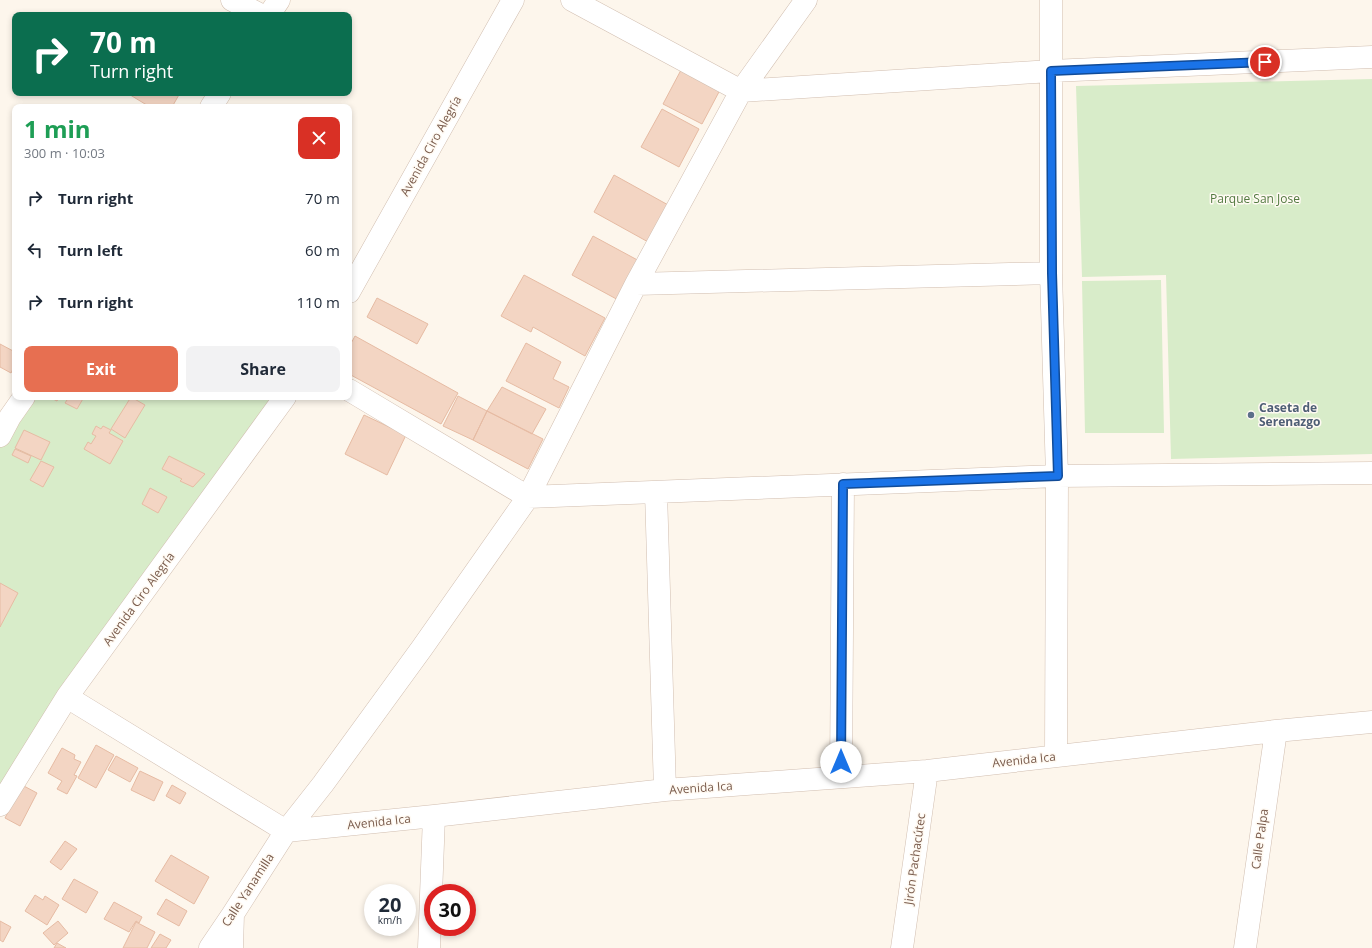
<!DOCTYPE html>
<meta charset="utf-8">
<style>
:root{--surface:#fff;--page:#f2f2f3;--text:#1f2937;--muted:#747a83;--accent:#e76f51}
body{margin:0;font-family:"Open Sans",sans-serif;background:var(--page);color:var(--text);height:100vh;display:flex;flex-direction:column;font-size:15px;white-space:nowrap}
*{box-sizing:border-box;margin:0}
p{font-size:13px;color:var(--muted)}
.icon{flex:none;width:22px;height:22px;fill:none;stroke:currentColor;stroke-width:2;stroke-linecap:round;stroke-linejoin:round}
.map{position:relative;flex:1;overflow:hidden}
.drawer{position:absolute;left:12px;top:104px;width:340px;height:296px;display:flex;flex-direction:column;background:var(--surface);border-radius:8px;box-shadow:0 2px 6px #0003}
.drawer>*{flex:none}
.hud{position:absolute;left:12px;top:12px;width:340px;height:84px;border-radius:8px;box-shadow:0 2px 6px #0003;background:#0b6e4f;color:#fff;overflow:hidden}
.speed{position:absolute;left:364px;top:884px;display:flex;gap:8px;font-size:20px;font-weight:700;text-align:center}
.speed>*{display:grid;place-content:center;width:52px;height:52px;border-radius:50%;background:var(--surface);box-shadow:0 2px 6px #0003;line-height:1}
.speed small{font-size:10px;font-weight:400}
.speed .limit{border:6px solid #d22;background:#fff;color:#111}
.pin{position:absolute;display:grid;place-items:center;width:34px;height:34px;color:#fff;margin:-17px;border:2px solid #fff;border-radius:50%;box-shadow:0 1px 4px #0007}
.me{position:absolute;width:44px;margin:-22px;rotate:0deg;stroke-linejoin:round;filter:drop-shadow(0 0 3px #0008)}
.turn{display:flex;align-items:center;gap:14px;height:84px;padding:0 12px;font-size:18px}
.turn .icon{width:52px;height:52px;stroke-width:2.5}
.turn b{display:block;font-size:28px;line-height:34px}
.round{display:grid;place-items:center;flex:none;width:42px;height:42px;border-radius:8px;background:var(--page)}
.overview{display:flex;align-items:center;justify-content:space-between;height:68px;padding:0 12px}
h1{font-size:24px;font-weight:700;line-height:30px;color:#1e9e55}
.primary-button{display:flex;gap:8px;margin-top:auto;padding:8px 12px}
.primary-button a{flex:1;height:46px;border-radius:8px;background:var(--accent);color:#fff;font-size:16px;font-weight:700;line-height:46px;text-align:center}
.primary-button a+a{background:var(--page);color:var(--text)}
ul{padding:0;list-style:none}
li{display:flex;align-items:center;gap:12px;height:52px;padding:0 12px}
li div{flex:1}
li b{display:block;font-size:15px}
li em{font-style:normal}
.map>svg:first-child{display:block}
.green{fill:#d8ecc9}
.building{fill:#f3d5c3;stroke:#e6bba3}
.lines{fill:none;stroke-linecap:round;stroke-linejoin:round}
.street-casing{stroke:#d1beb0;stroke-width:23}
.secondary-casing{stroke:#d6c0b0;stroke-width:23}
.street{stroke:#fff;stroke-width:22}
.secondary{stroke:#fff;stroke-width:22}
.route-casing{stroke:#114b97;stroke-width:10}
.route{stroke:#1a73e8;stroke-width:7}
.service-dot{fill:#5c6f8a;stroke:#fffaf3;stroke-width:1.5}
.labels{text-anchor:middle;stroke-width:3;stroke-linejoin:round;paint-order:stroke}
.street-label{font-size:12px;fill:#7a5c4d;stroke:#fffaf3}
.park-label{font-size:12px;fill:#537a41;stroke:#fffaf3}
.service-label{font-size:12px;font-weight:bold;fill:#4e5e75;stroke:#fffaf3;text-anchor:start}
</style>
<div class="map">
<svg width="1372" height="948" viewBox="0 0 1372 948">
<rect width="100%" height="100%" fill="#fdf6ec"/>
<!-- green -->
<path class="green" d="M1372,79V454L1171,459L1166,275L1082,277L1076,86Z
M1161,280L1164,433H1085L1082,281Z
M20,397H271L65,695L0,805V433Z"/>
<!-- building -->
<path class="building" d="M681,70L720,90L702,124L663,104Z
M127,93H180L172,107H150Z
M662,109L699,129L679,167L641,147Z
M614,175L670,206L650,243L594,212Z
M593,236L643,263L622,302L572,275Z
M524,275L605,318L585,356L533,327L531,332L501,316Z
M377,298L428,324L417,344L367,317Z
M355,336L458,393L441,424L349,374V347Z
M526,343L561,362L553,379L569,387L559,408L506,381Z
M0,344L15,352V365L11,373L0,367Z
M502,387L546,409L532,434L487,411Z
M458,396L487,411L473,440L443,426Z
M49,397H59L57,401Z
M69,397H84L77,409L65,403Z
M131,397L145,405L125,438L111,429Z
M487,411L543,439L528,469L473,440Z
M364,415L406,435L387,475L345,454Z
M96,426L101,429L103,426L111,430L109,433L123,441L110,464L84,449L88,442L91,444L96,436L92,434Z
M24,430L50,442L41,460L15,448Z
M15,449L31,456L28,463L12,455Z
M169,456L205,474L193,487L180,481L182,479L162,469Z
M41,461L54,467L43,487L30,480Z
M150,488L167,497L158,513L142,504Z
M0,583L18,593L0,627Z
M96,745L114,755L96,788L78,778Z
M62,748L75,755L74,759L81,762L74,775L77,776L67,794L57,789L62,781L48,773Z
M116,756L138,768L130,782L108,770Z
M140,771L163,782L154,801L131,790Z
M22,785L37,793L20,826L5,818Z
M172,785L186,793L180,804L166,796Z
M65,841L77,849L61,870L50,862Z
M171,855L209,877L194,904L155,881Z
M74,879L98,892L86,913L62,899Z
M35,895L43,900L45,896L59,905L47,925L25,911Z
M166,899L187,911L179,926L157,914Z
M114,902L142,917L139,923L136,921L129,932L104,919Z
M0,921L11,927L3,942L0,940Z
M58,921L68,933L54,945L43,933Z
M136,922L155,932L147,948H123Z
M160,934L171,940L166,948H151Z
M57,943L66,948H54Z"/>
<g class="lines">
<defs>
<path id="street" d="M232,0L261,15
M572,0L741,91L1051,71L1372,57
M1051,0V273L1057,476L1056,756
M636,284L1051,273
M349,292L513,0
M349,390L528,497L1057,476L1372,473
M656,492L665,790
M67,697L286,831L434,816L665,790L927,771L1276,731L1372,722
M841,777L843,484
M0,805L67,697L285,397
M210,948L233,914L286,831L323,784L422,648L528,497L636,284L741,91L806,0
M232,948L233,914
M429,948L434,816
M902,948L927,771
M1245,948L1276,731"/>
<path id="secondary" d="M269,15L279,0
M211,107L220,93
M0,436L10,417L24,397"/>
</defs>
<!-- street casing -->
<use href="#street" class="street-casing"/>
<!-- secondary casing -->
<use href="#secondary" class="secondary-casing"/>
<!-- street -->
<use href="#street" class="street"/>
<!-- secondary -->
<use href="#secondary" class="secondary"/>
</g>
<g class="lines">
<defs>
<path id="route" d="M841,762L843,484L1058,476L1052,273L1051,71L1265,62"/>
</defs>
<!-- route casing -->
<use href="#route" class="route-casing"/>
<!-- route -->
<use href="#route" class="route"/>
</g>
<!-- markers -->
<circle class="service-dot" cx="1251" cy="415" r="4"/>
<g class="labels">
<!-- street labels -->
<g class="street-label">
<text transform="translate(431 146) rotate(-61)" y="4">Avenida Ciro Alegría</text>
<text transform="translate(139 599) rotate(-54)" y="4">Avenida Ciro Alegría</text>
<text transform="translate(1024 760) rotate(-6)" y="4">Avenida Ica</text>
<text transform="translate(701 788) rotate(-4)" y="4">Avenida Ica</text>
<text transform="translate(379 822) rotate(-6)" y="4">Avenida Ica</text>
<text transform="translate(1260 839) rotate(-82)" y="4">Calle Palpa</text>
<text transform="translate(915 859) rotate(-82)" y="4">Jirón Pachacútec</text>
<text transform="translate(248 890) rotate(-57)" y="4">Calle Yanamilla</text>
</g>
<!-- park labels -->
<g class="park-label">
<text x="1255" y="203">Parque San Jose</text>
</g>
<!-- service labels -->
<g class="service-label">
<text x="1259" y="412">Caseta de<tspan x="1259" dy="14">Serenazgo</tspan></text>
</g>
</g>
</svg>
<div class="speed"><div>20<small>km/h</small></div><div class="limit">30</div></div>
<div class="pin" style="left:1265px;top:62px;background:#d93025"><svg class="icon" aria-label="arrive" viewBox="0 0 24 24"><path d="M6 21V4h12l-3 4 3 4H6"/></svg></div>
<svg class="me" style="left:841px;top:762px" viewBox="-20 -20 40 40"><circle r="19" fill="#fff"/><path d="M0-13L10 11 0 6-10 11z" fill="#1a73e8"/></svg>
<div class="hud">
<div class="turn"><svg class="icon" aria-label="right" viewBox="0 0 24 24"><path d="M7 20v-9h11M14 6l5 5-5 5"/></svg><div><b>70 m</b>Turn right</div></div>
</div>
<section class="drawer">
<div class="overview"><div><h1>1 min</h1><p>300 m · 10:03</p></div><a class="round" style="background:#d93025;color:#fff"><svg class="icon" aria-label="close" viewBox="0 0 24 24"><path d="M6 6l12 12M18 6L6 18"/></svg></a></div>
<ul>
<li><svg class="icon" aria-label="right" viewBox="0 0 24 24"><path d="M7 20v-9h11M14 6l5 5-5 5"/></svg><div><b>Turn right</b></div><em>70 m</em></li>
<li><svg class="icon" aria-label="left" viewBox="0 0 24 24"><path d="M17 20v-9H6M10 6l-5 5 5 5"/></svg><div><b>Turn left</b></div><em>60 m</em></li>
<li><svg class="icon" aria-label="right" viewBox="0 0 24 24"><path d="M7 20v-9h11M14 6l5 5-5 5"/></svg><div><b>Turn right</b></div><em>110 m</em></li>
</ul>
<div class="primary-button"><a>Exit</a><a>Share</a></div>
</section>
</div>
